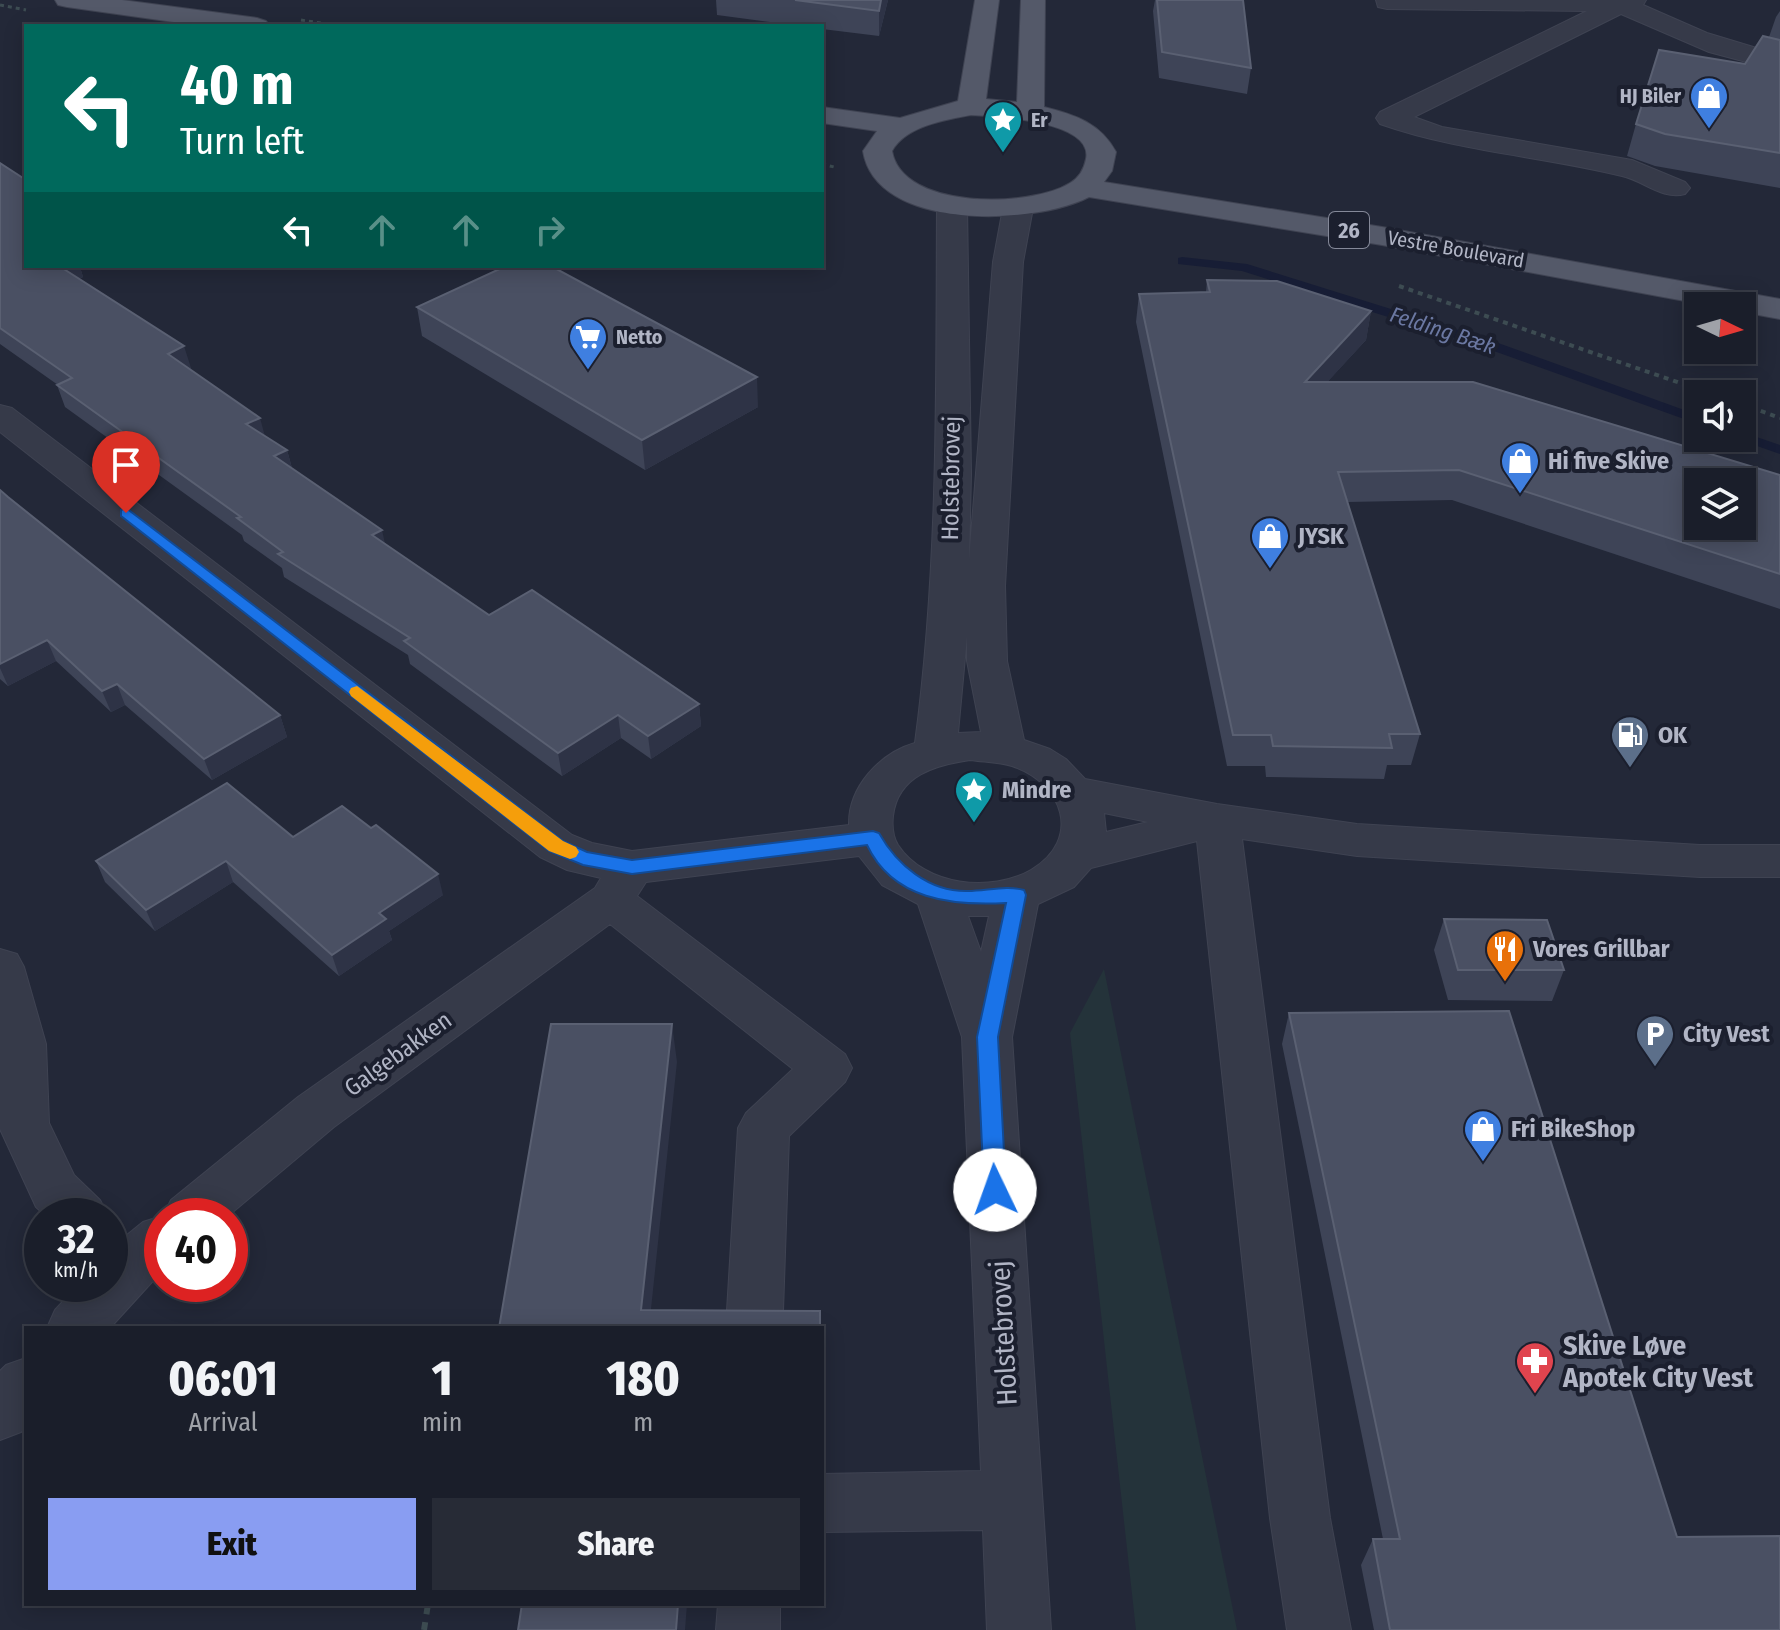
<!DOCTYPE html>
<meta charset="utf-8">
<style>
:root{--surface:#1a1e2a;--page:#272b36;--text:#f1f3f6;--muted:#9fa2a8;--line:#383c47;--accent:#899df2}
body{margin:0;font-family:"Fira Sans Condensed",sans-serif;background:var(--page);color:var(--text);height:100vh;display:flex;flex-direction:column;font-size:30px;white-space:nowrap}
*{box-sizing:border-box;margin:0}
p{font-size:26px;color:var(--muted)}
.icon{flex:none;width:44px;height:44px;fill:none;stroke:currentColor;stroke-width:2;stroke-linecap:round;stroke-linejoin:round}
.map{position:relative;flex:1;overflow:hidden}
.drawer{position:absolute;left:24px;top:1326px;width:800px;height:280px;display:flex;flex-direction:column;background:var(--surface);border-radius:0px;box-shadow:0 4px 20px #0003,0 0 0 2px var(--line)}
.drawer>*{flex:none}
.hud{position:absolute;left:24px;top:24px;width:800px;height:244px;border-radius:0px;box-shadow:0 4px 20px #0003,0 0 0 2px var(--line);background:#00695c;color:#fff;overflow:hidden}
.needle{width:52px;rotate:95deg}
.tools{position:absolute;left:1684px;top:292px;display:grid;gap:16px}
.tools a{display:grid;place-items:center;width:72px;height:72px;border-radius:0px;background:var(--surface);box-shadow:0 4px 20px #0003,0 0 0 2px var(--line);font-size:40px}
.speed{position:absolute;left:24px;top:1198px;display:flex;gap:16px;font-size:40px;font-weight:700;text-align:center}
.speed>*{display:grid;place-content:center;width:104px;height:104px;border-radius:50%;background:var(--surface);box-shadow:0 4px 20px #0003,0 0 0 2px var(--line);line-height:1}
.speed small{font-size:20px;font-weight:400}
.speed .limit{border:12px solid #d22;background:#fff;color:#111}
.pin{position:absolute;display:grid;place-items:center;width:68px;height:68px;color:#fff;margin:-82px -34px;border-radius:50% 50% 50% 0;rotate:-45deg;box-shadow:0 0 8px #0007}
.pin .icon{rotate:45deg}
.me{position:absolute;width:88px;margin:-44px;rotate:357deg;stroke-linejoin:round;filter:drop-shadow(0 0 6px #0008)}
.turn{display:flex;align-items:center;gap:28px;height:168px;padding:0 24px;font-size:36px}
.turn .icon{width:104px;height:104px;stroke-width:2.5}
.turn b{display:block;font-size:56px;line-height:68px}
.lanes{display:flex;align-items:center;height:76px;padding:0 24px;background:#0003;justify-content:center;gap:40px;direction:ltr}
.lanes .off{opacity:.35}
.eta{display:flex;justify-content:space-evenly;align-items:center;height:136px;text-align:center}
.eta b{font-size:48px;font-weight:800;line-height:56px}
.action{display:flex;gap:16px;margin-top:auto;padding:16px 24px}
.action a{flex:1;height:92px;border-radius:0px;background:var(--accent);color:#111;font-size:32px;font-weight:800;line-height:92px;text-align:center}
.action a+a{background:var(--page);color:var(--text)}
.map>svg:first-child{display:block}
.green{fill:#24333a}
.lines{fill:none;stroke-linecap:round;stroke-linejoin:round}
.stream{fill:#171d35;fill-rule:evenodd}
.minor-casing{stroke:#3f4352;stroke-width:2}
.major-casing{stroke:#3f4352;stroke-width:2}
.path-far2{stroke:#3d4c52;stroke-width:3;stroke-dasharray:4 4;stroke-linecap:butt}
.path-far1{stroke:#3d4c52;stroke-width:4;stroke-dasharray:5 5;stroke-linecap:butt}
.path{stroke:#3d4c52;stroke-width:6;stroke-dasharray:8 8;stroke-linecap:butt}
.minor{fill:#363a49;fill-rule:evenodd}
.major{fill:#545969;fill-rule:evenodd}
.wall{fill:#3e4457}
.shaded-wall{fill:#2e3346}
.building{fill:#4a5063;stroke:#5a6072;stroke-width:2;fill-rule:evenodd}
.route{fill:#1a73e8;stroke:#114b97;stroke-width:2}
.slow{fill:#f59e0b}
.labels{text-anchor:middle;stroke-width:8;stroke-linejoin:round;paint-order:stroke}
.far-poi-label{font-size:20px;font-weight:bold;fill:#b1b5c5;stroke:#1b1f2e;text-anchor:start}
.far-street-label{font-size:20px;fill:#b1b5c5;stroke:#1b1f2e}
.shield{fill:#1b1f2e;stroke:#848898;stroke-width:2}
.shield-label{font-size:22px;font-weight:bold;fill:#b1b5c5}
.far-water-label{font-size:22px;font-style:italic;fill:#6b78a2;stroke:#1b1f2e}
.poi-label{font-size:24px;font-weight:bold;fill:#b1b5c5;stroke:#1b1f2e;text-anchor:start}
.street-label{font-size:24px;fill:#b1b5c5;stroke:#1b1f2e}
.near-street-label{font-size:28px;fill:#b1b5c5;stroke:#1b1f2e}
.near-poi-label{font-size:28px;font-weight:bold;fill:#b1b5c5;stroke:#1b1f2e;text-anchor:start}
</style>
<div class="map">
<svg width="1780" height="1630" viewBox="0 0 1780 1630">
<rect width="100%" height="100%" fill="#232838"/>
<!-- green -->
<path class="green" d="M1104,969L1237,1630H1136L1070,1033Z"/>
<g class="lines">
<!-- stream -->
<path class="stream" d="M1182,257L1247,264L1487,339L1698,415V424L1477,345L1242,271L1178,264V258Z
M1742,432L1780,445V454L1737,439L1742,438Z"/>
<defs>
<path id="minor" d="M1376,0H1646L1643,5L1707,33L1780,55V71L1709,52L1621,14L1414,117L1442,127L1632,160L1685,182L1690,188L1685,194C1662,200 1644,181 1622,176C1541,156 1460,152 1380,124L1376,118L1380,112L1587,11L1387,9L1378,7Z
M952,196L962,199L967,205L971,474L969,560L993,262L1003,208L1008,202L1018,199L1028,202L1033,208L1023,262L1005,586L1007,661L1024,740L1050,749L1066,759L1085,779L1217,804L1357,824L1700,845H1780V877H1700L1357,856L1242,839L1330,1518L1351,1630H1287L1270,1518L1197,841L1091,868L1074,887L1038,904L1012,1037L1051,1630H987L983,1530L822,1532V1474L981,1471L962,1037L918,904L882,885L859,856L646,882L637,896L845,1054L852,1068L845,1082L789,1136L783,1311L775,1328H735L727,1311L738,1128L746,1113L793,1069L610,924L334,1127L228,1216H163L171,1200L298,1097L595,888L601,878L567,870L540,857L0,432V405L12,408L572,835L592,843L632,851L849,825C848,787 880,753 915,743C939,564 936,384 937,205L942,199ZM967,636V661L981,732L958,733ZM970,760C984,762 999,762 1012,766C1063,783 1083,839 1031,870C991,893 925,886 898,845C893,837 892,825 893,816C898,775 936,765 970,760ZM1104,813L1148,822L1106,832ZM968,916H989L981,952Z
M0,949L17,954L24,967L46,1044L49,1123L74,1175L100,1200L108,1216H46L36,1207L0,1129Z
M162,1216V1271L110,1328H47L55,1310L79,1284H110L112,1247L143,1222Z
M26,1358V1426L21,1432L0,1440V1371L6,1365Z
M718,1604H780V1630H716Z"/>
<path id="major" d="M55,0H122L257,18L266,21L270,26H202L67,7L58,5Z
M975,0H999L986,99L1017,102L1021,0H1045L1044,107C1076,115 1100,123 1116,152L1112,171L1104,182L1382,227L1780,299V319L1742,312V306H1712L1382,245L1089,197C1035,225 876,232 863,151L877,131L822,123V107L900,118L958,101ZM971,115C995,116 1094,121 1086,159C1084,169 1079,178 1070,183C1030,208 902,210 892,151C906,126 945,120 971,115Z"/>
</defs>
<!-- minor casing -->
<use href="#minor" class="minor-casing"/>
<!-- major casing -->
<use href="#major" class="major-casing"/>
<!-- path-far2 -->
<path class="path-far2" d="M0,5L26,10
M301,20L340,26
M822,164L834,167"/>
<!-- path-far1 -->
<path class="path-far1" d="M1399,286L1712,394
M1742,404L1780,418"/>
<!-- path -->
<path class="path" d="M424,1630L428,1604"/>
<!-- minor -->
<use href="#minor" class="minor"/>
<!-- major -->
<use href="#major" class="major"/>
</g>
<!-- wall -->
<path class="wall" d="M716,0H888L879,36L822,29V26H801L717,15Z
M1155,0H1243L1251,68L1247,94L1159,78L1153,11Z
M1780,11V188L1655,166L1627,156L1636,124L1745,64L1769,37L1776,17Z
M0,163L26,266H83L80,267L83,277L79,279L191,368L189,369L265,436L287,450L292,468L385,544L489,615L699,704L701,726L651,759L621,738L562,776L410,664L408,655L284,577L282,568L244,541L242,535L65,407L57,385H58L0,344Z
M1207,280L1371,311L1366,340L1327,382L1780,475V609L1452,500L1347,502L1420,734L1411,765H1387L1384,779L1266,777L1265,766H1227L1136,322L1139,294L1206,292Z
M417,307L758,407L645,470L422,336Z
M0,490L280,715L287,737L212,780L125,705L111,712L56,661L8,686L0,679Z
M293,837L443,895L389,931L392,940L339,976L233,882L155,931L105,882L96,861Z
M1444,919L1564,970L1552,1001L1448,1000L1434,950Z
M1289,1013L1677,1537L1780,1630H1374L1361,1565L1373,1539H1383L1282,1044Z"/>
<!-- shaded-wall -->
<path class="shaded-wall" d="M881,0H888L879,36V11Z
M56,266H83L80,267L83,277L63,285Z
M1371,311L1366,340L1300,412L1305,382Z
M184,346L191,368L174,376L168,354Z
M757,377L758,407L645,470L642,440Z
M260,418L266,440L246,424Z
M287,450L293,472L274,456Z
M382,530L387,553L372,535Z
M47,640L56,661L8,686L0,668V664Z
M117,684L125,705L111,712L102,691Z
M699,704L701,726L651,759L648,736Z
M280,715L287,737L212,780L204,759Z
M618,715L621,738L562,776L558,753Z
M226,861L233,882L155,931L146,910Z
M438,874L443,895L389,931L392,940L339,976L332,955L379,913Z
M672,1024L677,1062L649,1328L641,1310Z
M678,1604H687L685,1630H676Z"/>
<!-- building -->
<path class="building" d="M795,0H881L879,11Z
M1157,0H1243L1251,68L1162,52Z
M1763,36L1780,40V153L1665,134L1636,124L1659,50L1745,64Z
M0,163L26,180V266H59L184,346L168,354L260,418L246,424L287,450L274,456L382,530L372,535L489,615L532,590L699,704L648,736L618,715L558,753L404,641L410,638L278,554L283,552L237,518L241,517L57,385L72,378L0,328Z
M506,266H551L757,377L642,440L417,307Z
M1207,280L1277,281L1371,311L1305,382H1473L1780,475V574L1459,470L1338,472L1420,734H1389L1392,748L1273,746L1271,735H1233L1139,294L1210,292ZM1698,482H1742V526H1698Z
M0,490L8,497L280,715L204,759L117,684L102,691L47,640L0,664Z
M227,783L293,837L342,806L371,828L376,825L438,874L379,913L386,919L332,955L226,861L146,910L96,861Z
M1444,919L1547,920L1564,970H1458Z
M1509,1011L1677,1537L1780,1536V1630H1390L1373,1539H1400L1289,1013Z
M551,1024H672L641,1310L820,1311V1328H499Z
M522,1604H678L676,1630H518Z"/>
<!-- route -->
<path class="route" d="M126,508L563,841L587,852L632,860L873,831L879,833C897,865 929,892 968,891C986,891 1007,885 1024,890L1026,895L998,1037L1006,1190L1003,1196L995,1199L987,1196L984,1190L977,1037L1006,903C952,906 893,900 867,845L632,874L583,865L549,851L121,516V510Z"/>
<!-- slow -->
<path class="slow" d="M357,686L563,841L576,847L579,852L576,857L570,859L549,851L351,696L349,692L351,688Z"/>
<!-- icons -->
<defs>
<symbol id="shop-pin" viewBox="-11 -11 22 30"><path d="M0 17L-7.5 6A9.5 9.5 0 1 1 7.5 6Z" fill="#3f7fe0" stroke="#1b1f2e"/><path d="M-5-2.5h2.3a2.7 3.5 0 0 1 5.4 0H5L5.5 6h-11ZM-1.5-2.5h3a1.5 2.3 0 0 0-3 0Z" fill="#fff"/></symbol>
<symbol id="sight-pin" viewBox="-11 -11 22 30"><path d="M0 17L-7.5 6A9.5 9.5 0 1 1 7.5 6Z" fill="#0f9aa8" stroke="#1b1f2e"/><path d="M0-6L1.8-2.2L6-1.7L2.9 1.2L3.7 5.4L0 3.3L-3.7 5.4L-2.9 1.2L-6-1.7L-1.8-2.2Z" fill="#fff"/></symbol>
<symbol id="supermarket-pin" viewBox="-11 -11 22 30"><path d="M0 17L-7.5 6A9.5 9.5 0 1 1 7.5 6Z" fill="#3f7fe0" stroke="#1b1f2e"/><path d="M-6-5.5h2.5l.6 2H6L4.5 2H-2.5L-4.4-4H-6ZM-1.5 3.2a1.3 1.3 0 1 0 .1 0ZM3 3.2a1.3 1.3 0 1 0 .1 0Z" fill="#fff"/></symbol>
<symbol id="fuel-pin" viewBox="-11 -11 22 30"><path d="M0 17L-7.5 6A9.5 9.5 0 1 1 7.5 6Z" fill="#5c6f8a" stroke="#1b1f2e"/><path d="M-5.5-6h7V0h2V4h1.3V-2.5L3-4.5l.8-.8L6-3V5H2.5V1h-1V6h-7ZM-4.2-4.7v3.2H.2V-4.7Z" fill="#fff"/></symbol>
<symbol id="restaurant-pin" viewBox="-11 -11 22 30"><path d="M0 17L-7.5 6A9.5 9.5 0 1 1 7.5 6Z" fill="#e8710a" stroke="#1b1f2e"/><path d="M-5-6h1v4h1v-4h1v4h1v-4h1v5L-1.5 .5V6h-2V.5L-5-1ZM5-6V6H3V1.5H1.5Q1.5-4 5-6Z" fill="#fff"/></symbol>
<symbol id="parking-pin" viewBox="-11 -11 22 30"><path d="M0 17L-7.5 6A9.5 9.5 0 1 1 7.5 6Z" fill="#5c6f8a" stroke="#1b1f2e"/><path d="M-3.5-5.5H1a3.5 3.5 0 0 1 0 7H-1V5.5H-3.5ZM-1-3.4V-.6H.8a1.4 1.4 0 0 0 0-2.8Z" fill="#fff"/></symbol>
<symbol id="pharmacy-pin" viewBox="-11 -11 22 30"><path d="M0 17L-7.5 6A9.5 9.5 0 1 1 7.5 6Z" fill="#e0444e" stroke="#1b1f2e"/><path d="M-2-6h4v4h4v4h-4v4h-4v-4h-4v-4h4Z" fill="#fff"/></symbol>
</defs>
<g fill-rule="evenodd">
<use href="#shop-pin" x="1687" y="74" width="44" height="60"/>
<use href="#sight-pin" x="981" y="98" width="44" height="60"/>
<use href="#supermarket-pin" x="566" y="315" width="44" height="60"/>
<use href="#shop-pin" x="1498" y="439" width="44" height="60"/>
<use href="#shop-pin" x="1248" y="514" width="44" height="60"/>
<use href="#fuel-pin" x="1608" y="713" width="44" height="60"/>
<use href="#sight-pin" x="952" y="768" width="44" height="60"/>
<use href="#restaurant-pin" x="1483" y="927" width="44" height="60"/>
<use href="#parking-pin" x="1633" y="1012" width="44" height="60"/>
<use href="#shop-pin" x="1461" y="1107" width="44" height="60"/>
<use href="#pharmacy-pin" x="1513" y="1339" width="44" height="60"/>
</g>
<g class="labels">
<!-- far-poi labels -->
<g class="far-poi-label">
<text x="1681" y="103" text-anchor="end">HJ Biler</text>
<text x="1031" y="127">Er</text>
<text x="616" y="344">Netto</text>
</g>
<!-- far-street labels -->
<g class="far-street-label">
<text transform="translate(1456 249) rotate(10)" y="7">Vestre Boulevard</text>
</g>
<!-- shield labels -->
<rect class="shield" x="1329" y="212" width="40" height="36" rx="6"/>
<g class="shield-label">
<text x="1349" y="238">26</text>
</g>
<!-- far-water labels -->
<g class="far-water-label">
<text transform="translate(1443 330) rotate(18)" y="8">Felding Bæk</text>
</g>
<!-- poi labels -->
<g class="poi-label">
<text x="1548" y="469">Hi five Skive</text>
<text x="1298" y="544">JYSK</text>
<text x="1658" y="743">OK</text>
<text x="1002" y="798">Mindre</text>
<text x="1533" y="957">Vores Grillbar</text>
<text x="1683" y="1042">City Vest</text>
<text x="1511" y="1137">Fri BikeShop</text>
</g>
<!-- street labels -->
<g class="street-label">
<text transform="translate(951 478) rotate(-89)" y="8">Holstebrovej</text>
<text transform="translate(398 1054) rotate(-36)" y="8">Galgebakken</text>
</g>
<!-- near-street labels -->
<g class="near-street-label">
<text transform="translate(1003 1333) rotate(-93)" y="10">Holstebrovej</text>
</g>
<!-- near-poi labels -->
<g class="near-poi-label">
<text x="1563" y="1355">Skive Løve<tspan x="1563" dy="32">Apotek City Vest</tspan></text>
</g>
</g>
</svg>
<div class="tools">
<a><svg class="needle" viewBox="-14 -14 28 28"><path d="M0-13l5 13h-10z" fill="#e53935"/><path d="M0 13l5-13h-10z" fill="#9fa2a8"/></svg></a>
<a><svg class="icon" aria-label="sound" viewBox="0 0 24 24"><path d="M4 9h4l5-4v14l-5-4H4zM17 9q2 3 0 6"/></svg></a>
<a><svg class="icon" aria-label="layers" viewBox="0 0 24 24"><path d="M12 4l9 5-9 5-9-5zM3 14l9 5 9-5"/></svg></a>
</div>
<div class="speed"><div>32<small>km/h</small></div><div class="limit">40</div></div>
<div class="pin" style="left:126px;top:513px;background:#d93025"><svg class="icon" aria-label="arrive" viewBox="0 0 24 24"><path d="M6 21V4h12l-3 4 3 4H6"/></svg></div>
<svg class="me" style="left:995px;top:1190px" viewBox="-20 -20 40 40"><circle r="19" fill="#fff"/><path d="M0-13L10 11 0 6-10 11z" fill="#1a73e8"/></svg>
<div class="hud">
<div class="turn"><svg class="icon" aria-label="left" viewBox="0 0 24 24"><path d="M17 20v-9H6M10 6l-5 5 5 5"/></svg><div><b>40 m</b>Turn left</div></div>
<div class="lanes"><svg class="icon" aria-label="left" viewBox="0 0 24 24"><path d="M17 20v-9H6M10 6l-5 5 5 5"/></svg><svg class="icon off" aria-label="ahead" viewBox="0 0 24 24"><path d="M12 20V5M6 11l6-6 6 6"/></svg><svg class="icon off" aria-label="ahead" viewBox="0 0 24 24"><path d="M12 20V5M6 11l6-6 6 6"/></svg><svg class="icon off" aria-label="right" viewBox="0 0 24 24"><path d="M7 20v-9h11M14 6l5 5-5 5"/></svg></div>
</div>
<section class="drawer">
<div class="eta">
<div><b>06:01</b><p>Arrival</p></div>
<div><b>1</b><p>min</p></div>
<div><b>180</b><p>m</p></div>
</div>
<div class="action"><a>Exit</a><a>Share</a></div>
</section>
</div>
